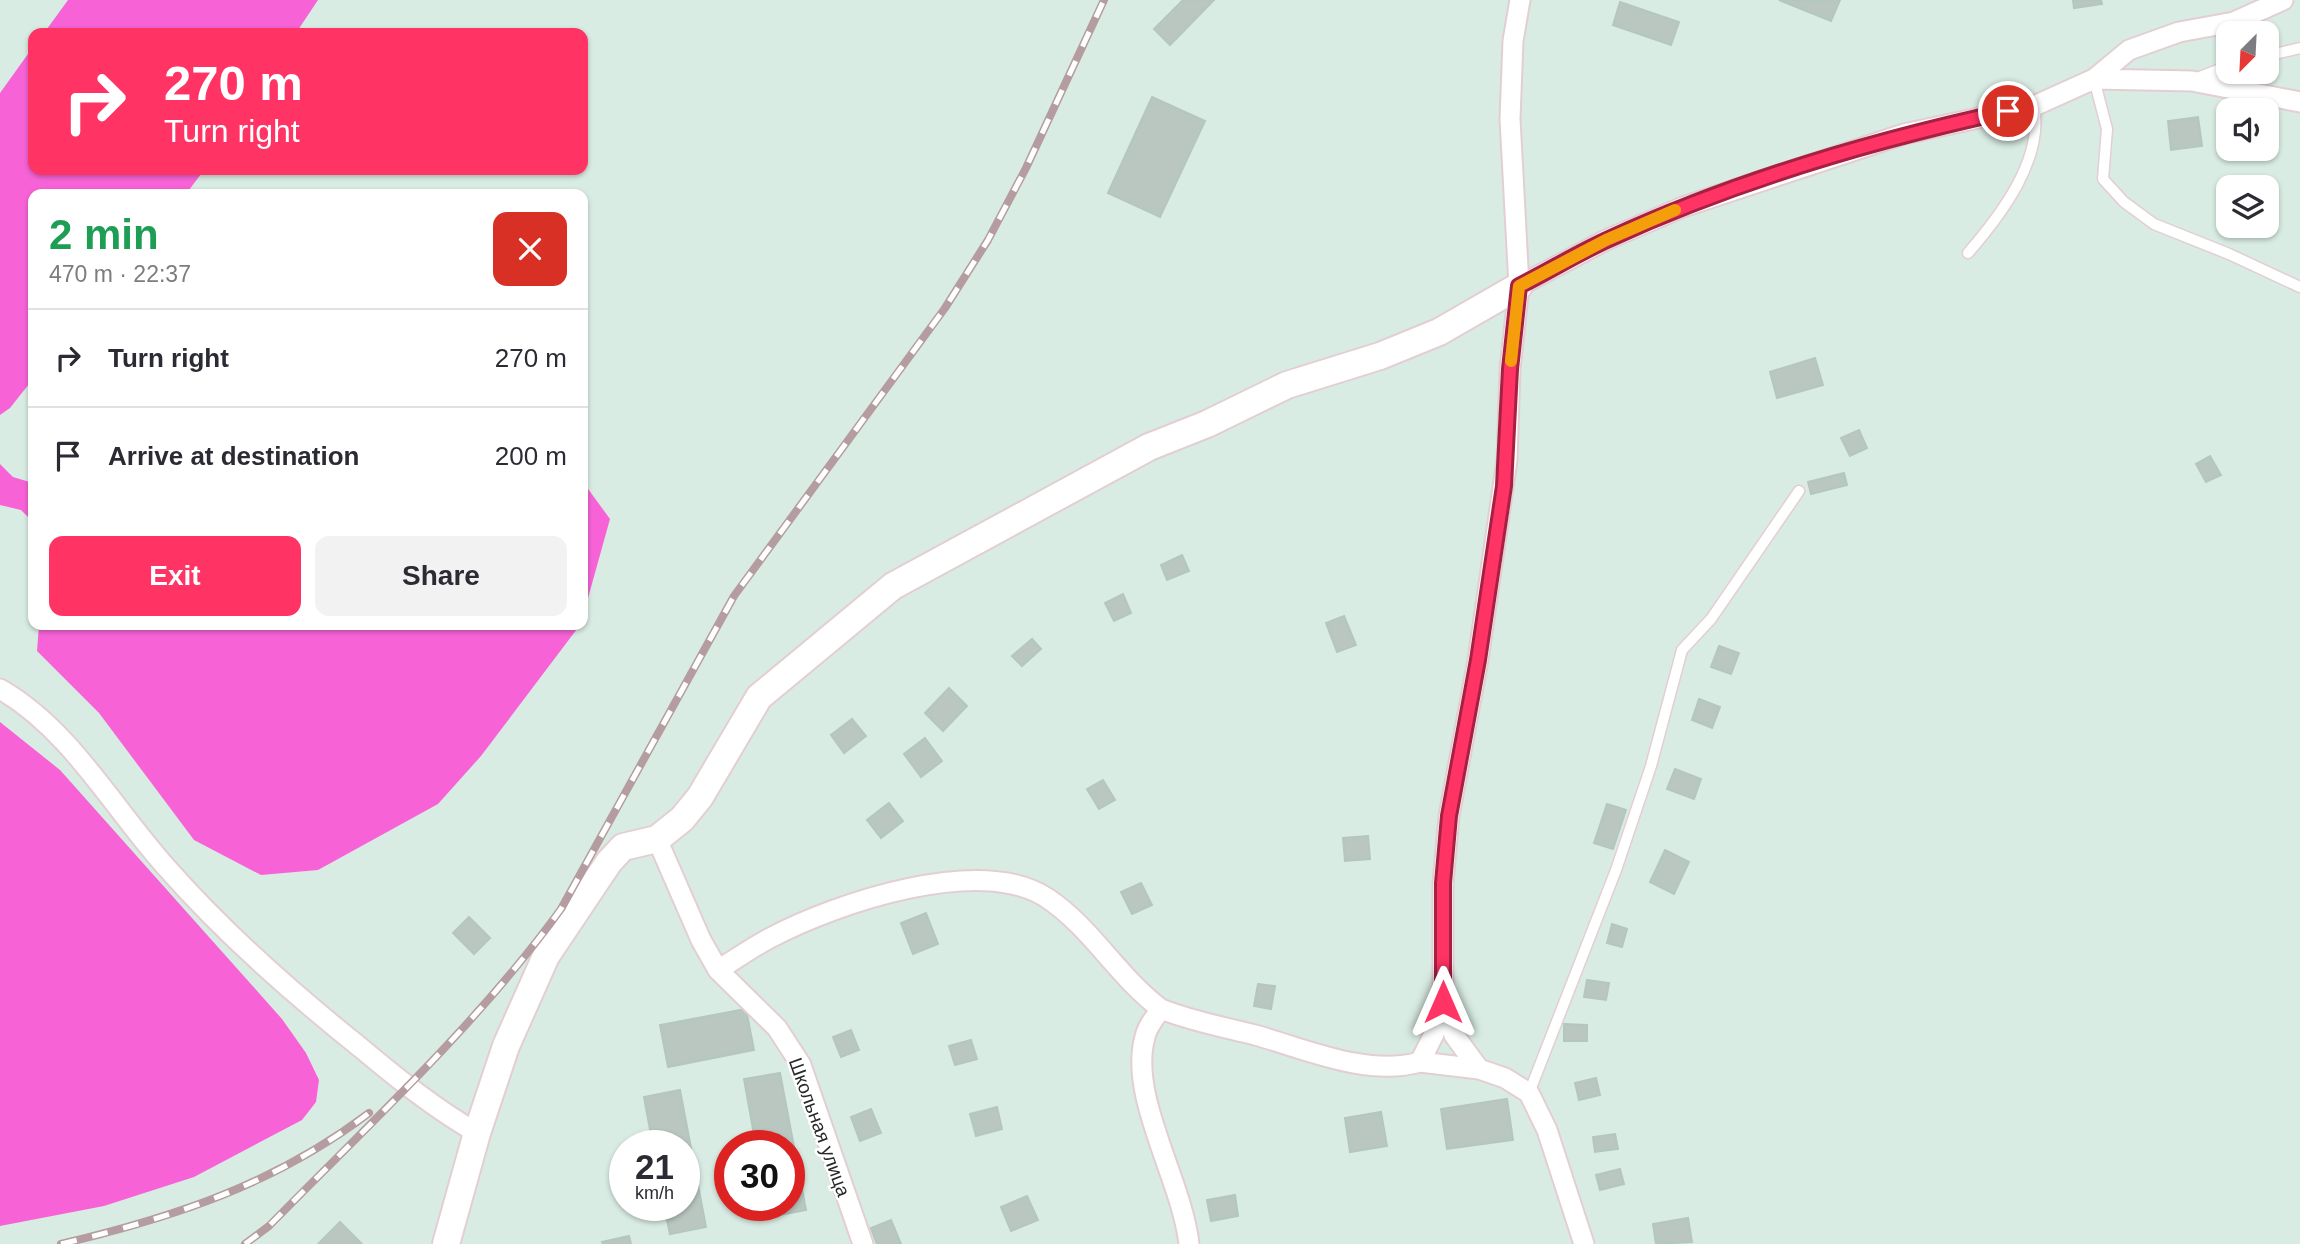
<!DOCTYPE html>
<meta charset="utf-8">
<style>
:root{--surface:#fff;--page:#f2f2f3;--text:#2b2b33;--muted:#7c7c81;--line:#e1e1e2;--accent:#ff3364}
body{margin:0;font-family:Arial,sans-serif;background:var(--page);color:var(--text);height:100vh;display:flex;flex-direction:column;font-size:26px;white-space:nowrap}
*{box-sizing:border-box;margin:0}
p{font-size:23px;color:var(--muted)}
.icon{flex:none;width:38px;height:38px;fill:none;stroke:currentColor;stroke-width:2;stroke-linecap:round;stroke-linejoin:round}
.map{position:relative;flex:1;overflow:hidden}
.details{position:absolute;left:28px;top:189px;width:560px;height:441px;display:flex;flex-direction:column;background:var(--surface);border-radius:14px;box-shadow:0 2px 5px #0004}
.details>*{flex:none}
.banner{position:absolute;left:28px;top:28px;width:560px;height:147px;border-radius:14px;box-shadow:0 2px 5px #0004;background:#ff3364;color:#fff;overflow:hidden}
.needle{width:46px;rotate:204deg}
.controls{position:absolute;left:2216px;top:21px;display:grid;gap:14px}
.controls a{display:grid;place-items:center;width:63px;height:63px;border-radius:14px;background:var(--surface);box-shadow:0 2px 5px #0004;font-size:35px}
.speed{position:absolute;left:609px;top:1130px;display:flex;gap:14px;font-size:35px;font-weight:700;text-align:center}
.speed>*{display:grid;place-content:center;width:91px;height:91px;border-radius:50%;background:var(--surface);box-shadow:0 2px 5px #0004;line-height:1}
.speed small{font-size:18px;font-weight:400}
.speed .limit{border:10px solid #d22;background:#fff;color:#111}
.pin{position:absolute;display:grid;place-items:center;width:60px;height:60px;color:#fff;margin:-30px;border:4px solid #fff;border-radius:50%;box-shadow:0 2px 7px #0007}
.me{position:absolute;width:77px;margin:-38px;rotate:0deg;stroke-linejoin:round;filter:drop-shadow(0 0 5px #0008)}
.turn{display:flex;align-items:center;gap:24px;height:147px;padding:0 21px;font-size:32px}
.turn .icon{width:91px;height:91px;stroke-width:2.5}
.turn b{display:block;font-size:49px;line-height:60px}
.round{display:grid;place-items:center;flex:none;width:74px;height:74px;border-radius:14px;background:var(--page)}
.summary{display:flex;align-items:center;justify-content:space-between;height:119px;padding:0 21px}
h1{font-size:42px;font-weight:700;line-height:52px;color:#1e9e55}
.action{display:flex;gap:14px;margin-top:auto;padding:14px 21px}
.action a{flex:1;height:80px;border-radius:14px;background:var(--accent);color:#fff;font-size:28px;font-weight:700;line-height:80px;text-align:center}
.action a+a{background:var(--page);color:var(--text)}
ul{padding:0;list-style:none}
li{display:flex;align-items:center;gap:21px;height:98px;padding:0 21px;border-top:2px solid var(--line)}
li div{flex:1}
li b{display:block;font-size:26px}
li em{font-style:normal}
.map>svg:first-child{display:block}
.water{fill:#f763d7}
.building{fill:#b9c7c0;stroke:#b3c7bf;stroke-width:2}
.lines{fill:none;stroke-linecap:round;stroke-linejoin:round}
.lane-casing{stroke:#e3ced3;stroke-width:13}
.street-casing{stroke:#e3ced3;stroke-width:23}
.secondary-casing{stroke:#e3ced3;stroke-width:30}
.lane{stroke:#fff;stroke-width:10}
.street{stroke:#fff;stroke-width:19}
.secondary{stroke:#fff;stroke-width:26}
.rail-casing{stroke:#b59ca0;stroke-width:8}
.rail{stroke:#fff;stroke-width:5;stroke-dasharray:16;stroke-linecap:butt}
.route-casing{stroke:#a62141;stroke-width:18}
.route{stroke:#ff3364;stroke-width:12}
.slow{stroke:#f59e0b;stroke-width:12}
.labels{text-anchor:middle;stroke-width:5;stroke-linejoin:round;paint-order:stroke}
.street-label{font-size:19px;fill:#292929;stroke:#fff}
</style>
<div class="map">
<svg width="2300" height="1244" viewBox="0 0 2300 1244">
<rect width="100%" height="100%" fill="#d9ece3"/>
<!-- water -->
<path class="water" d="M68,0H318L296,33H44Z
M33,47V170H204L186,194H33V379L10,408L0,415V93Z
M0,464L13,477L33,483V522L21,510L0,505Z
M583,482L610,519L583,616Z
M39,625H580L481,756L438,804L318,870L261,875L194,840L99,713L37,651Z
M0,722L60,770L282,1019L306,1053L319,1080L316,1102L302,1120L194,1177L104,1206L0,1226Z"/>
<!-- building -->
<path class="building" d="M1183,0H1214L1170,45L1154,29Z
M1779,0H1840L1831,21Z
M2073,0H2101L2102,4L2074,8Z
M1620,2L1679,22L1671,45L1613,25Z
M1152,97L1205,121L1160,217L1108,193Z
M2198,117L2202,146L2171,150L2168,121Z
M1815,358L1823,385L1777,398L1770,372Z
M1859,430L1867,448L1850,456L1841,438Z
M2210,456L2221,475L2206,482L2196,464Z
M1844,473L1847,485L1811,494L1808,482Z
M1182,555L1189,571L1167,580L1161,565Z
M1123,594L1131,613L1114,621L1105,603Z
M1344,616L1356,645L1337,652L1326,623Z
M1032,639L1041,649L1022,666L1012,656Z
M1719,646L1739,653L1731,674L1711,667Z
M949,688L967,706L943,731L925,713Z
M1699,699L1720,707L1712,728L1692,720Z
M852,719L866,736L844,753L831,735Z
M925,738L942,761L921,777L904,754Z
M1675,769L1701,779L1694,799L1667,789Z
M1103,780L1115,800L1099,809L1087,789Z
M889,803L903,821L881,838L867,820Z
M1607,804L1626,810L1613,849L1594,843Z
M1368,836L1370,859L1345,861L1343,838Z
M1665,850L1689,862L1674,894L1650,882Z
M1141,883L1152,905L1132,914L1121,892Z
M926,913L938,944L913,954L901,923Z
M469,917L490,938L474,954L453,933Z
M1612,924L1627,929L1622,947L1607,943Z
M1587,980L1609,983L1606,1000L1584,997Z
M1258,984L1275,986L1271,1009L1254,1006Z
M746,1009L754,1050L668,1067L660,1025Z
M1564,1024L1587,1025V1041H1564Z
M851,1030L859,1050L841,1057L833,1037Z
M971,1040L977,1059L955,1065L949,1046Z
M780,1073L806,1210L769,1217L767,1206H789V1146H756L744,1079Z
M1596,1078L1600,1095L1579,1100L1575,1083Z
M680,1090L706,1227L670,1234L664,1206H684V1146H653L644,1097Z
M1507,1099L1513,1140L1447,1149L1441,1109Z
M997,1107L1002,1129L976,1136L970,1114Z
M871,1109L881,1133L860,1141L851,1117Z
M1381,1112L1387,1146L1350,1152L1345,1118Z
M1615,1134L1618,1149L1595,1152L1593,1137Z
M1620,1169L1624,1184L1600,1190L1596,1175Z
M1235,1195L1238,1216L1211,1221L1207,1200Z
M1027,1196L1038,1220L1011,1231L1001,1207Z
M1688,1218L1692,1242L1656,1244L1653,1224Z
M891,1220L901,1244H877L871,1228Z
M340,1222L362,1244H318Z
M629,1236L631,1244H603L602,1242Z"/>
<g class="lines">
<defs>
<path id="lane" d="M2266,56L2300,48
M2094,79L2107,129L2103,179L2124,202L2154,224L2229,254L2300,287
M2195,79L2228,66
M1968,253C2001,215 2044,159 2034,106
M1529,1093L1616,870L1651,766L1682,650L1711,619L1799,491"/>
<path id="street" d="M1520,0L1513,41L1510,119L1519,286L1510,369L1507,460L1478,660L1449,816L1443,883V1002L1454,1035L1479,1069L1505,1078L1529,1093L1547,1130L1584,1244
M2094,79L2192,81L2300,102
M1519,286L1606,240L1683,207L1904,134L2034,106L2094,79L2129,50L2179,32L2234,22L2283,0
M0,689C70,729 113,808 166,867C224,933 292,993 361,1048C398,1079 434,1108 477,1133
M657,839L701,940L718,970L777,1028L801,1065L863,1244
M718,970C736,959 754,946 772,937C837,903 981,854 1047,898C1091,927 1118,977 1161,1009C1155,1017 1147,1027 1145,1037C1128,1096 1182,1180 1189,1244
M1161,1009C1191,1021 1223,1027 1255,1035C1306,1049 1367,1077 1420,1062L1434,1034L1443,1002
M1420,1062L1479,1069"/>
<path id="secondary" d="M446,1244L477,1133L506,1046L546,956L609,862L623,847L657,839L682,819L700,797L759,697L893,586L1149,447L1207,424L1287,385L1380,356L1439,332L1519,286"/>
</defs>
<!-- lane casing -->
<use href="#lane" class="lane-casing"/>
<!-- street casing -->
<use href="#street" class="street-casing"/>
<!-- secondary casing -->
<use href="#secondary" class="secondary-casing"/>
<!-- lane -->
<use href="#lane" class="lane"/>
<!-- street -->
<use href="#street" class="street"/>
<!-- secondary -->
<use href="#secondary" class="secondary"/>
<defs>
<path id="rail" d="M61,1244C175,1217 275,1184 369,1113
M245,1244L269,1226C369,1124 477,1025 561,909L734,596L945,308L988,240L1026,168L1104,0"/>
</defs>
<!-- rail casing -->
<use href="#rail" class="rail-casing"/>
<!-- rail -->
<use href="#rail" class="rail"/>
</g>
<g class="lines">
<defs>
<path id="route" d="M1443,1002V883L1449,816L1478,660L1504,486L1510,369L1519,286C1549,271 1578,253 1609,239C1733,182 1874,140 2008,111"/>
</defs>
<!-- route casing -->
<use href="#route" class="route-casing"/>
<!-- route -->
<use href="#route" class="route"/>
<!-- slow -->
<path class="slow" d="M1511,361L1519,286L1606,240L1675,210"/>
</g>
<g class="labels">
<!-- street labels -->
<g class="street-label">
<text transform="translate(820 1127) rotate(70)" y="7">Школьная улица</text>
</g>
</g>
</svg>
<div class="controls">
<a><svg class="needle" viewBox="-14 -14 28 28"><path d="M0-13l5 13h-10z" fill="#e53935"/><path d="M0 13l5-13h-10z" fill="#7c7c81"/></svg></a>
<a><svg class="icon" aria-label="sound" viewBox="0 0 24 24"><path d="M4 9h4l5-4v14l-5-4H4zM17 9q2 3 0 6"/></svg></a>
<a><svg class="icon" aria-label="layers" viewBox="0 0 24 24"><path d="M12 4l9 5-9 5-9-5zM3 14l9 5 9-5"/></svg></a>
</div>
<div class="speed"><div>21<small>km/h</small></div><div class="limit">30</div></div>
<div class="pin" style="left:2008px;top:111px;background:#d93025"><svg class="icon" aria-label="arrive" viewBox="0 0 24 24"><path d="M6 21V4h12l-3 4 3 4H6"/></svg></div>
<svg class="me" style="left:1443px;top:1002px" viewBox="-20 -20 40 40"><path d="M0-17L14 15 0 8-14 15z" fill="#ff3364" stroke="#fff" stroke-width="4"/></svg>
<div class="banner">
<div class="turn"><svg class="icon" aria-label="right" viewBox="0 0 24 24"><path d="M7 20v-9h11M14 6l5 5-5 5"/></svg><div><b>270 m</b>Turn right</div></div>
</div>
<section class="details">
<div class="summary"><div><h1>2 min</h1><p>470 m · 22:37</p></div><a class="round" style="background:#d93025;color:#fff"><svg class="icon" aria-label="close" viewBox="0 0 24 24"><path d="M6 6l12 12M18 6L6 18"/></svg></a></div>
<ul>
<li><svg class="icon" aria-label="right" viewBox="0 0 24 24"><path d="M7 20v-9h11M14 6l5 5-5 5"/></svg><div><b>Turn right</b></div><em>270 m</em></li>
<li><svg class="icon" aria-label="arrive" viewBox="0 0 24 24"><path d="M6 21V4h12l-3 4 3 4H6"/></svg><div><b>Arrive at destination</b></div><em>200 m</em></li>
</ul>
<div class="action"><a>Exit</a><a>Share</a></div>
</section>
</div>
